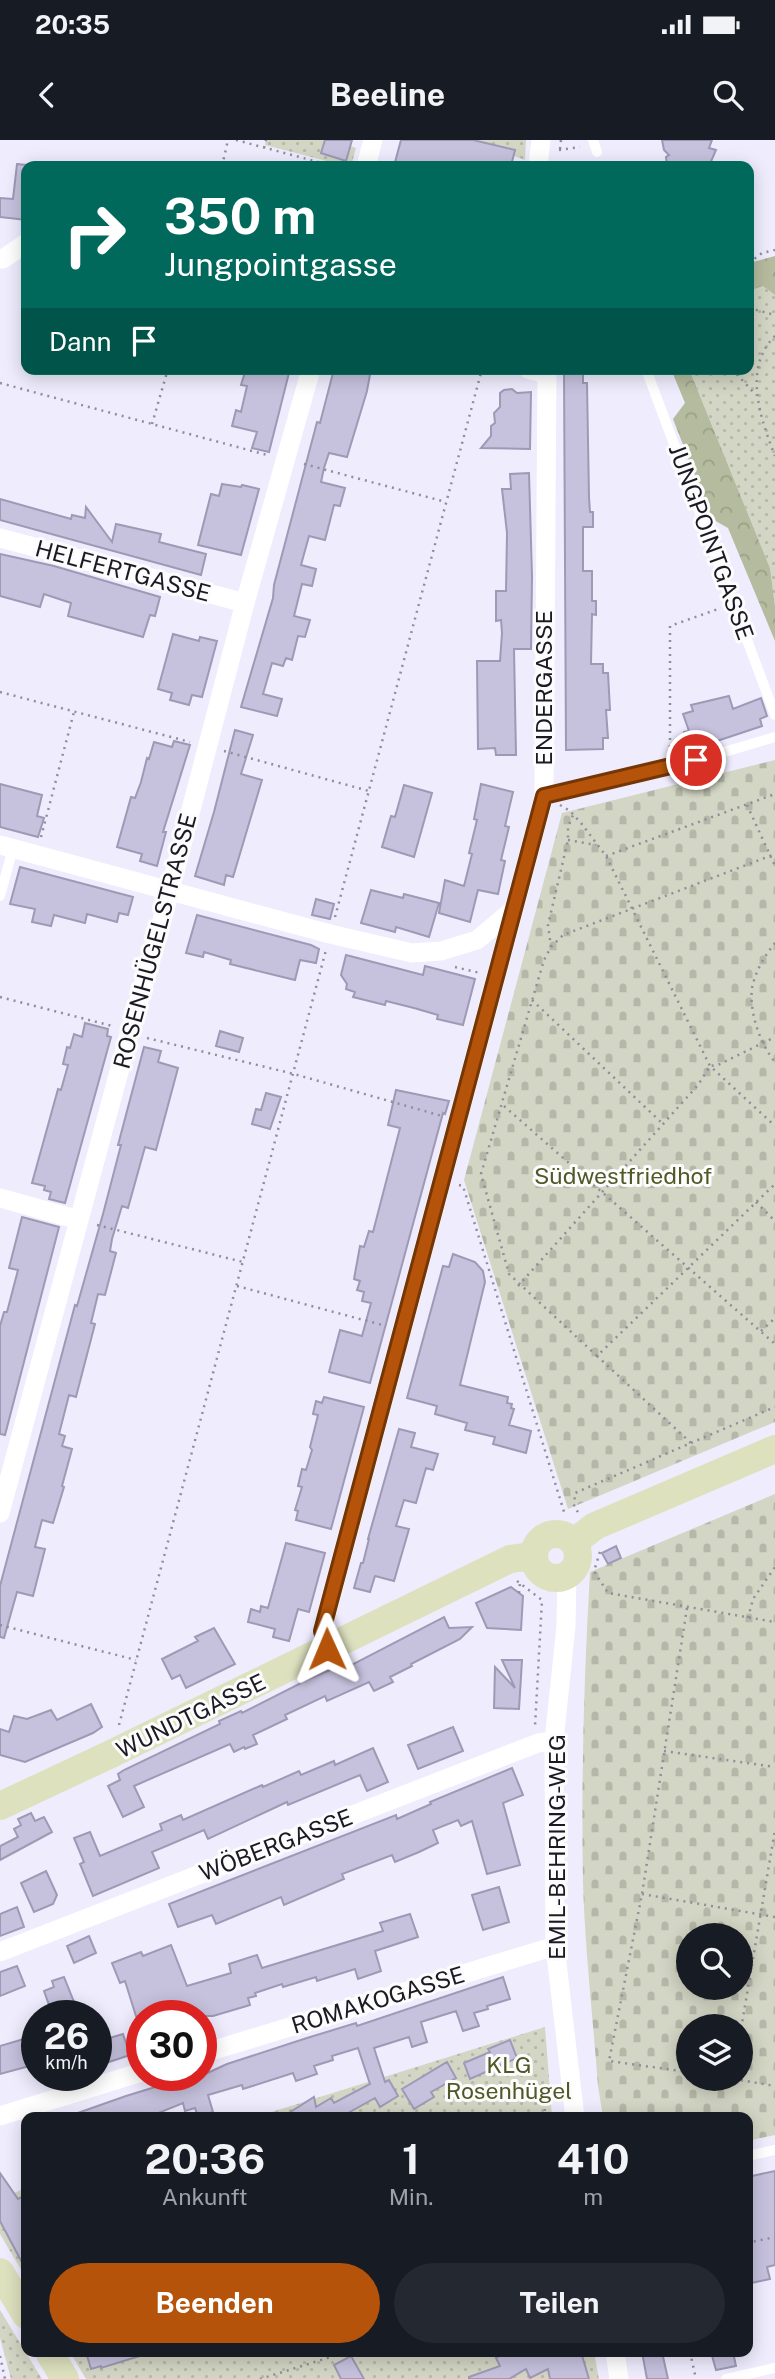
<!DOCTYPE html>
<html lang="de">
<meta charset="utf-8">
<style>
:root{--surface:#171b24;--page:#242831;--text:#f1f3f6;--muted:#9ea1a6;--accent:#b45309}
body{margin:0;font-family:"Public Sans",sans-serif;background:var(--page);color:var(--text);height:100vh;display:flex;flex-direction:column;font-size:26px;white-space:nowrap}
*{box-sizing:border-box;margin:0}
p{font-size:23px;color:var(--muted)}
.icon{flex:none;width:38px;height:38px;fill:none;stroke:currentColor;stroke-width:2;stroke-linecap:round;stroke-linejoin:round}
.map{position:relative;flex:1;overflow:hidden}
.drawer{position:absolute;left:21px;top:1972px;width:732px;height:245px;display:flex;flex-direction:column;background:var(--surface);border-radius:14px;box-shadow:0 4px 18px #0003}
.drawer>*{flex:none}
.top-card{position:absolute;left:21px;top:21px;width:733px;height:214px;border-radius:14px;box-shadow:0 4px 18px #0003;background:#00695c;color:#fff;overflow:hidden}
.tools{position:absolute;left:676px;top:1783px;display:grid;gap:14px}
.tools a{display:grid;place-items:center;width:77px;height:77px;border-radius:50%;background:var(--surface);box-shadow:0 4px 18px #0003;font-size:35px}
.speed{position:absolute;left:21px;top:1860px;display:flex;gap:14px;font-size:35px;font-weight:700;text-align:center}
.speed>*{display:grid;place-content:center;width:91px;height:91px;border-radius:50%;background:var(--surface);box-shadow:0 4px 18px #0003;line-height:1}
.speed small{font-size:18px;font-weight:400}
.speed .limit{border:10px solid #d22;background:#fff;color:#111}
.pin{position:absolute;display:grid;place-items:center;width:60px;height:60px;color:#fff;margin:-30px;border:4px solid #fff;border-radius:50%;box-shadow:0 2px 7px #0007}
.me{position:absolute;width:77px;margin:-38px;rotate:359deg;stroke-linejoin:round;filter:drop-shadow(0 0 5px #0008)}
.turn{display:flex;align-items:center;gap:24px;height:147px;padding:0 28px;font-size:32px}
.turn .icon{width:91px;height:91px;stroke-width:2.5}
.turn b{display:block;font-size:49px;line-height:60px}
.then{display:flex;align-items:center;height:66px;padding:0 28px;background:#0003;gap:14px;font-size:26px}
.eta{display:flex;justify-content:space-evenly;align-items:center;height:119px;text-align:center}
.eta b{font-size:42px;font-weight:700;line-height:49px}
.primary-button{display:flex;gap:14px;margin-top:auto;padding:14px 28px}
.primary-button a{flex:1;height:80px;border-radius:42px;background:var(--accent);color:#fff;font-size:28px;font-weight:700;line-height:80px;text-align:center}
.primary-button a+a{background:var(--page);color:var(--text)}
.status{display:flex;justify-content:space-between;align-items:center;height:49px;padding:0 35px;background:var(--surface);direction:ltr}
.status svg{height:19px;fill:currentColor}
header{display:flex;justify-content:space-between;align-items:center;height:91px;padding:0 28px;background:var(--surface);font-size:32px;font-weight:700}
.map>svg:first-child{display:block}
.grass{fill:url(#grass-dots)}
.forest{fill:url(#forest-crowns)}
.cemetery{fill:url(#cemetery-stones);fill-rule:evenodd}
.building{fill:#c6c2de;stroke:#9e99b5;stroke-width:2}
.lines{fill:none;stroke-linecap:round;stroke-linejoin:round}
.path{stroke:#908d9c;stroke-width:2.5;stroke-dasharray:2 5;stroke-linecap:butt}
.lane{stroke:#fff;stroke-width:10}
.street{stroke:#fff;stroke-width:19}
.secondary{stroke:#dde1be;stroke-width:28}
.route-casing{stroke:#753606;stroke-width:18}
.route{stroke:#b45309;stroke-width:12}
.labels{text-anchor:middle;stroke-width:6;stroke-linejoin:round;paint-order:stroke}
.street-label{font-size:23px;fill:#1b1923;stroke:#fcfcfc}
.park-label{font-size:23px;fill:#515827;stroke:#fcfcfc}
</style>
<div class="status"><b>20:35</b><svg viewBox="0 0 49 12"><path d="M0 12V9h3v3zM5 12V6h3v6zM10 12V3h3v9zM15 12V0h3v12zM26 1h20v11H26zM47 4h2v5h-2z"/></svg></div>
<header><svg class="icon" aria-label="back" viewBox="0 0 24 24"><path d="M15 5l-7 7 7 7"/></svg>Beeline<svg class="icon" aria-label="search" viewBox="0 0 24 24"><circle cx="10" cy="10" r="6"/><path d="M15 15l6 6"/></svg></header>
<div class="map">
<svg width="775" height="2239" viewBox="0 0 775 2239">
<defs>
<pattern id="grass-dots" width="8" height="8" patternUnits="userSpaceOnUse" patternTransform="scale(1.75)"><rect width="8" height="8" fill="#d3d6c4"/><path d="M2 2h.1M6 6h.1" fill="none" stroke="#b5b7a8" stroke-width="1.8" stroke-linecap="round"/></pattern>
<pattern id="forest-crowns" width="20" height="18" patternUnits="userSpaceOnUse" patternTransform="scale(1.75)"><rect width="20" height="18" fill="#b5bb9e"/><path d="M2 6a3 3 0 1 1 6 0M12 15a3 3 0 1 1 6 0" fill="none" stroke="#9ba088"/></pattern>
<pattern id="cemetery-stones" width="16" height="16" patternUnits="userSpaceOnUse" patternTransform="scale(1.75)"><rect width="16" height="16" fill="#d3d6c4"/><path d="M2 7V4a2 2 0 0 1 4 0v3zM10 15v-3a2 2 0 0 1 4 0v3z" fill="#b5b7a8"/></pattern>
</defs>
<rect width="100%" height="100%" fill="#efecfe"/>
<!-- grass -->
<path class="grass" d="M266,0H325L321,13L346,21L350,6L356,8L351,26H346L265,5Z
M473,0H526L525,20L514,16L515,10Z
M763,146L775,155V466L770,428L689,229H749V151Z
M545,1887L552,1977L252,1978Z
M26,2048V2138L0,2094V2059Z
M0,2170L42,2239H11L0,2198Z
M70,2212H594L599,2239H86Z"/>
<!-- forest -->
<path class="forest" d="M775,116V155L763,146L749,151V123Z
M671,229H689L770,428L775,466V501L728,388L712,379L673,279L685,263Z"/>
<!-- cemetery -->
<path class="cemetery" d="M775,620V1282L568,1369L464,1040L562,673Z
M775,1354V1995L747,2001V1978L603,1977L598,1946C593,1878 585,1810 583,1743C581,1639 584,1536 590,1432ZM688,1796H740V1848H688ZM688,1886H740V1939H688Z"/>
<!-- building -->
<path class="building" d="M325,0H352L346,21L321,13Z
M401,0H473L515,10L511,26H394Z
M662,0H712L709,8L716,10L709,26H667L666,17L669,15L664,10Z
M17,24L26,25V80L0,77V58L13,59Z
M246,229H290L269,312L252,308L257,292L232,286L236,270L241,272L247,246L241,245Z
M334,229H371L367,251L347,317L329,313L324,328L321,342L345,348L340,366L334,365L325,400L309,396L301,425L316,429L312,446L302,444L294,476L310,480L305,497L298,496L292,520L286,518L283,526L272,523L263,554L282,559L277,576L241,567L273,458L274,445L317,282L320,283Z
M564,229H583V243H587L589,357L590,372H593V387H583V431H592V461H596V475L592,474L591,524H603V533H608L610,570H606L608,598H603V609L566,610Z
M512,249L517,253L531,252L530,309L481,308L491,296V286L495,283L494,273L500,267V253L504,250Z
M529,333L532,436L531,509H514L516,615H496L495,608L478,609L477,521H500L502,493L501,480L496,481V451H506L507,393L502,349H511L510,334Z
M222,344L241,347L242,345L259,349L241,415L198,405L211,354L219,356Z
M0,359L71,379L72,375L85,378L86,367L112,402L116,384L161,394L159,402L206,414L201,435L0,380Z
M0,414L54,426L160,457L155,476L150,475L143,497L68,476L71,463L44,454L40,467L0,456Z
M173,494L199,501L200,497L217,501L202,557L192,555L189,565L170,560L172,553L158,549Z
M729,556L733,569L761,558L767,576L760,579L762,586L690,610L684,592L689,591L683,574L693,571L691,565Z
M235,590L253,595L241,634L262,640L233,737L226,735L224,745L195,736L214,672Z
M174,601L190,605L163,692H166L157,726L140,721L142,714L117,707L131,657L135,658L141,642L147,618L149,619L154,602L172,607Z
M0,644L42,655L37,676L44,678L38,697L0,687Z
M481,644L513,652L505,686L509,687L501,720L505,721L498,754L478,750L470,782L439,773L445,740L464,746L472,714L469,713L477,680L474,679Z
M404,645L432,653L414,717L382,707L391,676L395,677Z
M20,727L133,757L128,775L119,773L117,782L87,774L85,783L54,775L51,786L32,782L35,769L10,764Z
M371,750L403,758L404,754L439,763L429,797L396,787L395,792L361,783Z
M316,759L334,764L330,779L312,775Z
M197,775L311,805L319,809L316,823L300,820L295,840L230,824L231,820L204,812L203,817L186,813Z
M346,815L423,835L425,826L475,839L463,885L437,879L438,875L414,868L386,861L385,865L353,857L355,852L346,849L347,844L341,835Z
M85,883L108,889L107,896L111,897L65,1063L49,1059L51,1052L44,1050L45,1046L32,1043L58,949L61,950L68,925L63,924L67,907L70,908L74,894L82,897Z
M220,891L243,898L239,912L216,906Z
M144,907L161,911L158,922L178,928L156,1010L145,1007L128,1068L122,1066L112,1099L110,1111L116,1113L105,1155L98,1154L91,1183L95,1184L77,1253L76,1257L69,1255L59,1294L65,1296L62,1306L72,1309L62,1346L64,1347L53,1383L42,1380L35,1407L45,1409L33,1456L17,1452L4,1498L0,1497V1446L75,1165L77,1166L103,1074L121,1005H118Z
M396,950L449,961L445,974L443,973L370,1243L329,1232L340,1190L362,1196L371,1163L362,1161L364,1152L357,1150L360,1141L354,1139L360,1106L364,1107L369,1091L373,1092L400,988L388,985Z
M266,953L281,957L270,989L252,984L256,969L261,970Z
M22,1077L59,1087L5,1295L0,1294V1186L4,1172H7L18,1130L9,1128Z
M453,1114L475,1122L483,1131L485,1142L460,1245L508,1257L507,1263L512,1264L511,1268L514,1269L509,1285L531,1291L526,1313L493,1304L495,1297L465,1290L467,1283L435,1274L437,1266L407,1258L443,1126L449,1127Z
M324,1257L364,1267L331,1389L296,1380L298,1371L295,1370L302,1347L298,1346L302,1329L306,1330L312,1310L310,1307L318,1275L313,1274L316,1261L322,1263Z
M399,1289L415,1293L411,1307L438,1314L433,1330L426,1328L416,1363L404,1360L396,1386L409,1389L394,1441L375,1436L370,1452L354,1448L361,1423H363L369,1399H368Z
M286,1403L325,1413L309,1472L298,1469L289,1501L273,1497L275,1489L248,1482L251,1469L260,1472L261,1466L268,1468Z
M616,1406L621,1418L608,1424L602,1413Z
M511,1447L523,1456L521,1490L487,1488L476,1463Z
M444,1477L449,1488L472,1487L460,1499L411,1524L412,1526L390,1537L393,1542L374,1551L369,1542L327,1561L325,1556L285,1575L287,1579L253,1595L257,1604L245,1609L244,1607L234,1612L230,1604L134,1646L144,1667L123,1677L108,1646L120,1640L118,1634L124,1630L220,1584L219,1581L241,1571L242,1573L309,1539L344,1524L346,1528Z
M214,1488L235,1524L186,1548L180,1535L172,1539L162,1519L198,1501L195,1497Z
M502,1520H522L519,1569L494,1568L495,1527L515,1548Z
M91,1564L102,1587L93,1593L25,1622L0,1615V1589L9,1592L14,1576L27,1579L51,1570L57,1580Z
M453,1587L463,1611L418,1629L408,1605Z
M373,1608L388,1642L367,1651L360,1635L288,1665L287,1662L208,1699L204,1690L152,1712L159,1728L93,1756L80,1724L84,1722L74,1698L90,1692L100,1716L162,1690L160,1684L181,1675L183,1680L262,1645L263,1647L299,1631L301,1635L334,1621L335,1625Z
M512,1628L523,1655L503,1663L520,1725L487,1734L472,1681L461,1686L458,1680L433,1690L438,1703L419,1712L395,1722L392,1715L342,1734L344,1739L284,1765L281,1757L216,1784L212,1775L178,1787L169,1764L396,1675L397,1679L431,1664L430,1662Z
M31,1673L35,1681L44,1677L52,1692L0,1720V1706L18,1697L14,1689L21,1685L18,1679Z
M46,1731L57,1755L53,1764L34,1772L21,1743Z
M499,1747L509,1782L483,1790L472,1755Z
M17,1767L24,1787L0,1796V1774Z
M410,1774L418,1797L375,1811L381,1831L358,1839L355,1829L317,1841L316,1837L283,1847L282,1844L255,1853L256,1856L248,1858L250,1865L213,1876H136L125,1841L120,1843L112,1823L141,1812L143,1816L171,1805L187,1846L231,1833L229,1824L257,1815L262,1828L383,1791L380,1783Z
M89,1796L96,1813L74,1823L67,1806Z
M17,1826L25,1846L0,1856V1832Z
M64,1837L76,1867L53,1876L44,1851L54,1847L52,1841Z
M503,1837L510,1859L487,1866L488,1869L474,1873L479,1886L463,1891L456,1871L421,1882L427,1902L412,1907L409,1897L374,1908L385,1942L389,1940L398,1956L380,1967L375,1958L339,1978H281L314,1957L316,1967L331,1958L334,1963L370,1944L358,1908L332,1916L333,1920L314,1926L317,1934L296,1941L293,1933L243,1949L242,1945L208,1955L213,1972L198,1977L195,1968L185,1971L183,1963L146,1978H72V1975L126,1956L191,1936H201L227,1924L307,1898L356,1883L357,1886Z
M123,1894L130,1915L103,1924L96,1902Z
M37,1895V1924L0,1934V1906Z
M510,1900L517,1918L470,1939L464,1923L490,1912L488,1909Z
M447,1922L456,1938L431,1952L434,1957L414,1969L402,1949Z
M775,2031V2125L767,2127L770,2139L747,2144V2129L752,2128L747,2106V2037Z
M0,2033L18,2059L26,2055V2130L0,2081Z
M86,2212H143V2215L101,2228V2226L91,2229Z
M506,2212H581L589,2239H550L548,2229L530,2238L526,2229L509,2239H469V2237L500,2226L496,2218Z
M642,2212H662L668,2239H647Z
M711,2212H733L736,2226L716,2230Z
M351,2216L364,2239H341L334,2225Z"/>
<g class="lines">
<!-- path -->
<path class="path" d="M236,0L333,26
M264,8L266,0
M560,9L561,0
M559,10L580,7
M222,26L228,0
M749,123L762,113L775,110
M749,168L775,175
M775,196C742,228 761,280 775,316
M732,229L756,255
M0,243L267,315
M152,284L168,229
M304,324L446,362
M0,552L190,602
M224,611L369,651
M670,614V486L721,468
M560,665L570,671L581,683L606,716L710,926L775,986
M747,665L775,726
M41,697L74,572
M568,700L596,705
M606,716L775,654
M335,777L482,229
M775,803C765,815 755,832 752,848C749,872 760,904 775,922
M551,807L548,785L568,700V687L573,675
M455,827L480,833
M0,857L112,886
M532,860L663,984
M147,898L294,934L442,976
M504,966L775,1204
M459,1045L463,1046L565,1375
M756,1062L775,1081
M97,1085L243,1122
M237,1146L386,1186
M518,1146L698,945L710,926L718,925L775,897
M761,1191L775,1178
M597,1216L509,1134L481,1034L544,820L551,807L563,795L775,714
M691,1303L775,1267
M578,1372L574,1367L575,1353L691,1303L597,1216L775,1044
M600,1412L594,1431L608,1453L775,1482
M517,1441L542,1460L535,1586
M519,1453L520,1443
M687,1468L642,1754L609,1921L688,1932
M748,1478L753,1459L775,1427
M0,1485L136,1520
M119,1585L326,810
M664,1611L775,1627
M642,1754L775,1777
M740,1895L775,1690
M734,1939L775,1946
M545,1978L544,1952L553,1948
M747,2103L775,2097
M690,2212L696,2239
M0,2216L5,2239
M260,2239L347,2212"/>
<!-- lane -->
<path class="lane" d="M593,0L597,12
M646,229L775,575
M544,656L670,628L775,597
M0,756L13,708
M747,2016L775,2010
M726,2239L775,2228"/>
<!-- street -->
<path class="street" d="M366,26L373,0
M538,26L541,0
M0,119H3L26,103
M528,229L547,234
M0,398L245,463
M0,705L330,794L412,813L441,811L477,800L514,769
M0,1058L79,1080
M0,1373L130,891L159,792L245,463L311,229
M567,1435L566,1486L554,1601L555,1806L575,1978
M327,1509L322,1491L544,656L547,229
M0,1812L538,1603L554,1601
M201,1914L555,1806
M0,1976L142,1932
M615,2212L619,2239"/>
<!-- secondary -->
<path class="secondary" d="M534 1416a22 22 0 1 1 44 0a22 22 0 1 1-44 0Z
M574,1402L595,1386L775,1309
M0,1666L111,1614L510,1419L534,1416
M0,2132L26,2175
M49,2212L65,2239"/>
</g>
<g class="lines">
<defs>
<path id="route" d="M327,1509L322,1491L544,656L696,620"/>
</defs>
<!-- route casing -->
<use href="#route" class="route-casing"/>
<!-- route -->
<use href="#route" class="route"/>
</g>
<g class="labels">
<!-- street labels -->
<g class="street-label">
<text transform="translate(711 402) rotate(70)" y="8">JUNGPOINTGASSE</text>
<text transform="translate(123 431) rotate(15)" y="8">HELFERTGASSE</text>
<text transform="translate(544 548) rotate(-90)" y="8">ENDERGASSE</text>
<text transform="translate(155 801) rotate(-75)" y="8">ROSENHÜGELSTRASSE</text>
<text transform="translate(191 1576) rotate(-26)" y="8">WUNDTGASSE</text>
<text transform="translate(276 1705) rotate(-21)" y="8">WÖBERGASSE</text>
<text transform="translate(557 1707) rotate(-90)" y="8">EMIL-BEHRING-WEG</text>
<text transform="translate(378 1860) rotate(-17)" y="8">ROMAKOGASSE</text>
</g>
<!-- park labels -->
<g class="park-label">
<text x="623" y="1044">Südwestfriedhof</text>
<text x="509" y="1933">KLG<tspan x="509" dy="26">Rosenhügel</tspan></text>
</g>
</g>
</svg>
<div class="tools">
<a><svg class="icon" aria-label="search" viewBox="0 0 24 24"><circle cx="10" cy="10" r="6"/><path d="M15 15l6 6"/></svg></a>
<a><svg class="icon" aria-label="layers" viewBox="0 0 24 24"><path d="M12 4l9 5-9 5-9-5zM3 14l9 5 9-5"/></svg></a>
</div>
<div class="speed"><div>26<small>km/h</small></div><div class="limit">30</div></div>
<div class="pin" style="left:696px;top:620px;background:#d93025"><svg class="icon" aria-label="arrive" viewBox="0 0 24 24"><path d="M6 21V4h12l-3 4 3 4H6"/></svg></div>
<svg class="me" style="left:327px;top:1509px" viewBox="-20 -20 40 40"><path d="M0-17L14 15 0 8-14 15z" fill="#b45309" stroke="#fff" stroke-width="4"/></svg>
<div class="top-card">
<div class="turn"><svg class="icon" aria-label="right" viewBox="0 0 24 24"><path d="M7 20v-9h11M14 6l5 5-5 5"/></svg><div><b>350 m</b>Jungpointgasse</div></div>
<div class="then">Dann<svg class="icon" aria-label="arrive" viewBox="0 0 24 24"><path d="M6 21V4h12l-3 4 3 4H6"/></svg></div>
</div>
<section class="drawer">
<div class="eta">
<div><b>20:36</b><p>Ankunft</p></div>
<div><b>1</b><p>Min.</p></div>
<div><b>410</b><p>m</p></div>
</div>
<div class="primary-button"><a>Beenden</a><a>Teilen</a></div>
</section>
</div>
